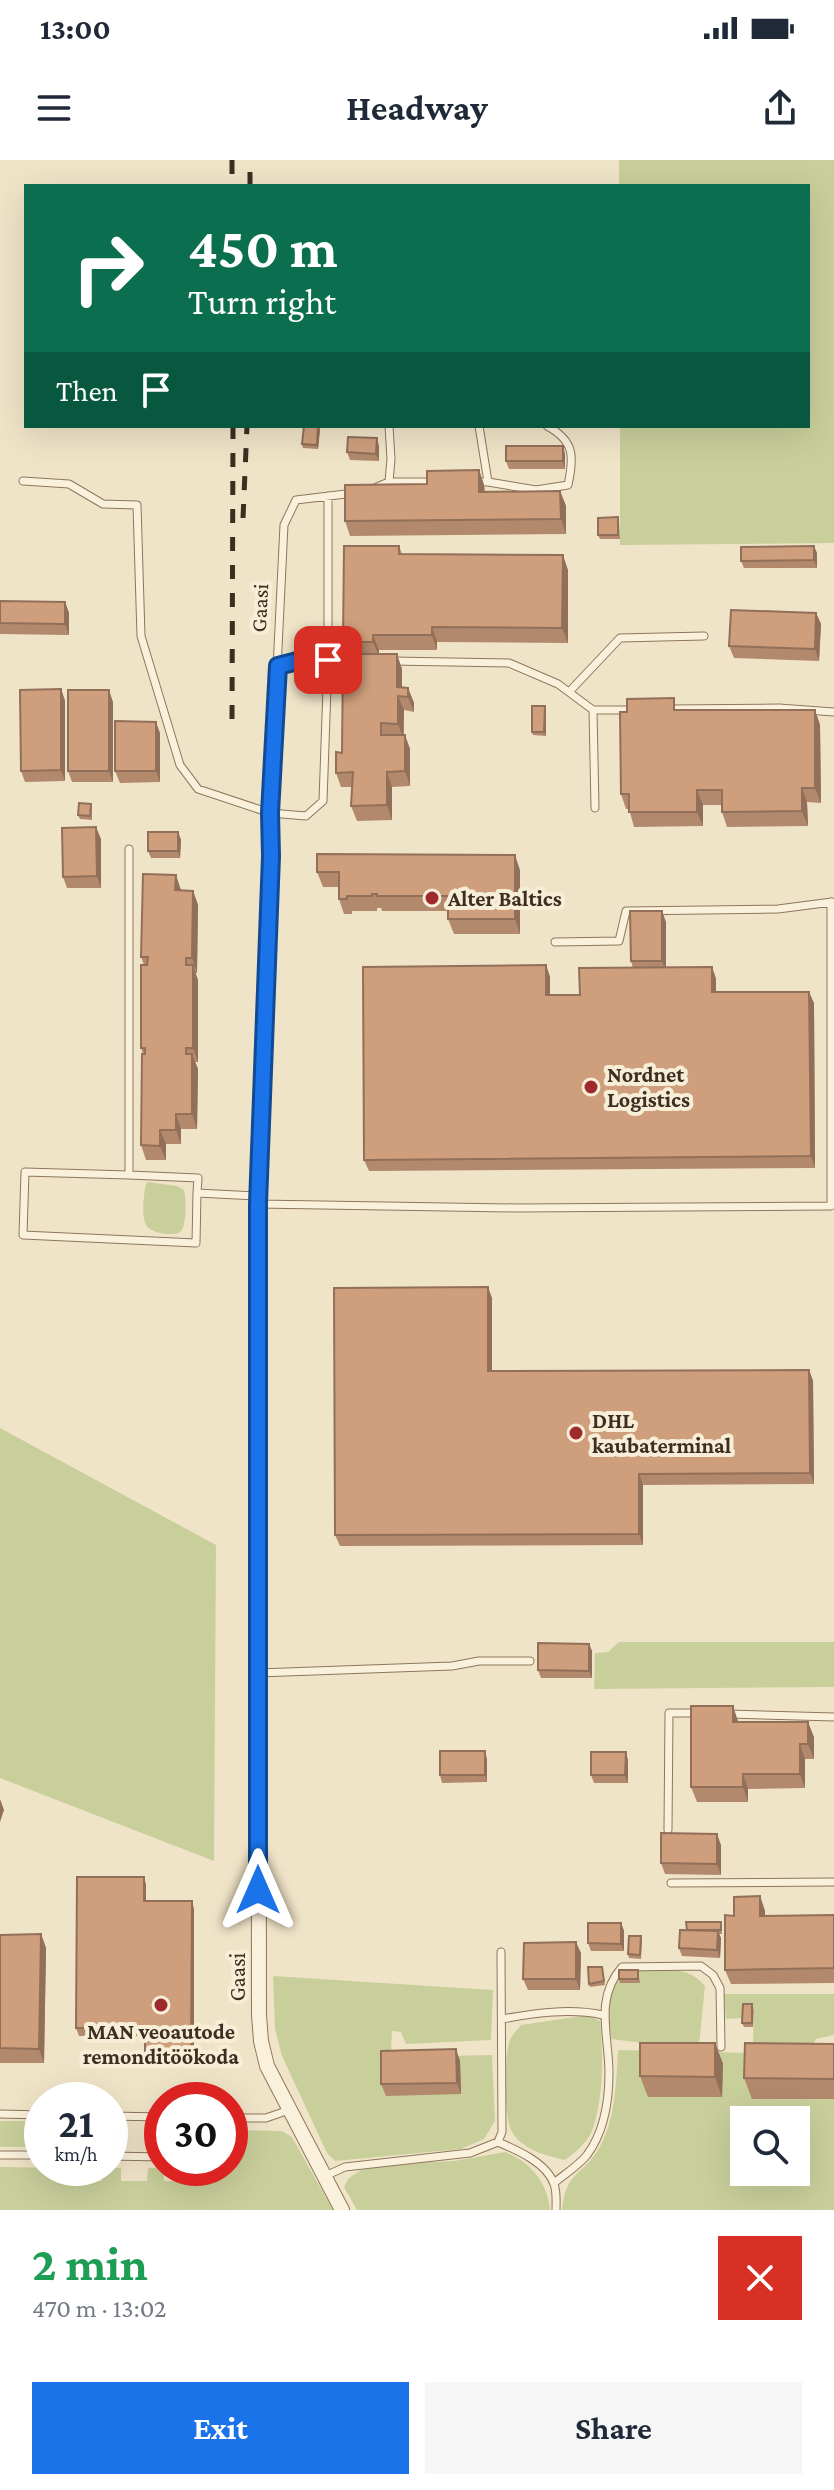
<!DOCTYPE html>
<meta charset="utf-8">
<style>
:root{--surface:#fff;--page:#f6f6f7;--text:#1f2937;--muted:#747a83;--accent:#1a73e8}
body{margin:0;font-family:"Crimson Pro",serif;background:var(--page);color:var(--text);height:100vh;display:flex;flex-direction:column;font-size:30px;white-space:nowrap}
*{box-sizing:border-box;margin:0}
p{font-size:26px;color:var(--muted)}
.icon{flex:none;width:44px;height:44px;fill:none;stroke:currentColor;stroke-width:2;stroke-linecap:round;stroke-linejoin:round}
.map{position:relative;height:2050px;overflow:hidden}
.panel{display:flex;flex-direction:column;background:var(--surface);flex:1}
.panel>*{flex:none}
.guide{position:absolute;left:24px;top:24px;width:786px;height:244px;border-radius:0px;box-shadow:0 8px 32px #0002;background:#0b6e4f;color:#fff;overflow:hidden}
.controls{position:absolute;left:730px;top:1946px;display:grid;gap:16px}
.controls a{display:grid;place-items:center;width:80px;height:80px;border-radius:0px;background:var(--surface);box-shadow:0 8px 32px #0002;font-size:40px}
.speed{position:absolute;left:24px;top:1922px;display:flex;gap:16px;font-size:40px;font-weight:700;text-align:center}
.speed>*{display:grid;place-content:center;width:104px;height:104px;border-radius:50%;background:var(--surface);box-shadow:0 8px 32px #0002;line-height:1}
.speed small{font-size:20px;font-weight:400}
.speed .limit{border:12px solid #d22;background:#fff;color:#111}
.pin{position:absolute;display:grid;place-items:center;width:68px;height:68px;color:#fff;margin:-34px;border-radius:16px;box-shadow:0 4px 12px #0006}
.me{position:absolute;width:88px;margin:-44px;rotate:0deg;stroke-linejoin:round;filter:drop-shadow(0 0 6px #0008)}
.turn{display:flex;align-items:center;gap:28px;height:168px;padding:0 32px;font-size:36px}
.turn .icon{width:104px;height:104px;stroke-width:2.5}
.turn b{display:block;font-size:56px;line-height:68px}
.then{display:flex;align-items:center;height:76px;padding:0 32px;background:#0003;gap:16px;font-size:30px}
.round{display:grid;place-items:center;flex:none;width:84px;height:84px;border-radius:0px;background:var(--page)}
.overview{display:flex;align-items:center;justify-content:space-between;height:136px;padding:0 32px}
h1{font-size:48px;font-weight:700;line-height:60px;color:#1e9e55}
.cta{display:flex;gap:16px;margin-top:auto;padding:16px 32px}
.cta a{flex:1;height:92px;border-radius:0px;background:var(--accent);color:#fff;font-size:32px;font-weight:700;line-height:92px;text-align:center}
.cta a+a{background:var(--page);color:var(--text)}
.status{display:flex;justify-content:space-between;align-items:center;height:56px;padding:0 40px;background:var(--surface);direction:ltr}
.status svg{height:22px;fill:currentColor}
header{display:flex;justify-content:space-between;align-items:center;height:104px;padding:0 32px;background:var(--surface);font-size:36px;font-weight:700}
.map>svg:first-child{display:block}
.green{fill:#c9cf9b;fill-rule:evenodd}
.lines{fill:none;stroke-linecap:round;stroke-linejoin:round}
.service-casing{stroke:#8d765c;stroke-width:9}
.minor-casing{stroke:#8d765c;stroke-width:16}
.service{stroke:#faf1dc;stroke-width:7}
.minor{stroke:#faf1dc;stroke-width:14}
.rail{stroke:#3d2e20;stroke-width:5;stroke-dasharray:14 14;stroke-linecap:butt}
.wall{fill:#b2896c}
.shaded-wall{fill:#916f58}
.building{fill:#cf9f7d;stroke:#916f58;stroke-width:2}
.route-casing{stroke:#114b97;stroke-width:20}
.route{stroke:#1a73e8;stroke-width:14}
.poi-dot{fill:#9e2a2b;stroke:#f7eed8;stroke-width:3}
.labels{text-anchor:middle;stroke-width:8;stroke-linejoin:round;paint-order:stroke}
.street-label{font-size:22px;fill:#3d2e20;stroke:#f7eed8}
.poi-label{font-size:22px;font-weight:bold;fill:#3d2e20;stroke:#f7eed8;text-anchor:start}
</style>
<div class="status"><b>13:00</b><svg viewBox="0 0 49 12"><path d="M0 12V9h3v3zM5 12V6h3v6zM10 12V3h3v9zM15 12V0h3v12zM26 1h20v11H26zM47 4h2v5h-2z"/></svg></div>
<header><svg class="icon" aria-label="menu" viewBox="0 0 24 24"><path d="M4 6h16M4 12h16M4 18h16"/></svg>Headway<svg class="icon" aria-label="share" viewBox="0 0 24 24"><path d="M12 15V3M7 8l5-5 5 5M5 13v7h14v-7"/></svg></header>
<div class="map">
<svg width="834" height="2050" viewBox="0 0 834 2050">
<rect width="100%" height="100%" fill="#f0e4c8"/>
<!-- green -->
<path class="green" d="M619,0H834V383L620,385V266H808V26H619Z
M147,1022L177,1026L184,1030C186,1037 187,1068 180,1072C173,1077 150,1073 146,1065C141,1055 144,1037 145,1027Z
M0,1268L216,1385L214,1701L0,1618Z
M619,1482H834V1527L594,1529L595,1493L608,1492Z
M655,1810C676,1810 691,1809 705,1826L699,1885L671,1887L612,1879C608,1863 604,1833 617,1820C626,1810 643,1811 655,1810Z
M273,1816L493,1830L491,1880L406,1884L401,1872L392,1871L391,1892L399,1897L492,1895L495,1961L484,1979L461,1989L335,2001L327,1993L282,1896L275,1869Z
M724,1834H834V1875L816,1879L814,1883H753L754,1848L744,1858L726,1859Z
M588,1855L600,1861C603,1895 604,1935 593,1968C589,1981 576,1992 565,2000C546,1996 520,1989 511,1970C504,1955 504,1895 510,1880C512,1875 518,1869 521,1865Z
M618,1890L749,1893L834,1939V2050H562C566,2010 582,2017 599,1988C616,1959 616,1922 618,1890ZM744,1960H796V2012H744Z
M0,1961H36L42,1964L41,1978L35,1987H0Z
M230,1970L282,1971L292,1977L333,2050H0V2007L70,2008V2021H102L103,2008H121V2021H147L148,2008H164V2021L199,2022L200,2008H230Z
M505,1992C530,2001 548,2023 550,2050H357L344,2027L349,2018L361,2010L396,2004L454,2001Z"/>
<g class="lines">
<defs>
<path id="service" d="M479,266L488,322
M23,321L69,324L103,344L137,345L141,476L180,605L198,629L270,653L306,656L323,641L328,500V336
M389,322H434
M475,322H488L536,330L568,325C574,297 575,281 547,266
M377,327L389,322L391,299L389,266
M392,501L509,503L558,524L593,550
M278,506L305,499L351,500
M569,532L620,478L704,476
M668,549L779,548L834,552
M595,648L593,550H636
M129,689V1015L198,1018L197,1033L258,1036
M271,696L270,653L284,365L296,340L354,333
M555,782L619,781L626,751L778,749L832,742
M129,1015L25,1012L23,1075L196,1083L197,1033
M258,1044L517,1048L831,1046V742
M258,1513L452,1506L479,1501H530
M728,1554L834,1557
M668,1670L669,1553H700
M671,1723L834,1722
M502,1859C535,1853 570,1848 603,1855
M0,1954L42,1955
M110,1956L162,1957
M230,1958H266L289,1950
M498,1982C517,1990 547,2003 554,2024C557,2032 556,2042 556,2050
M0,1995H42
M110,1996L162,1997
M325,2016L345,2007L470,1993L498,1982L502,1972L501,1792
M554,2023C565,2014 578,2006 587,1995C604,1972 609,1940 609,1913C609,1875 594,1839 622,1807L701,1806L713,1815L720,1828L721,1887"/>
<path id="minor" d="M271,696L258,1044L259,1855L261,1881L267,1906L342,2050"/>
</defs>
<!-- service casing -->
<use href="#service" class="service-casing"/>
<!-- minor casing -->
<use href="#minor" class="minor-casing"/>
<!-- service -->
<use href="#service" class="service"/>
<!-- minor -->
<use href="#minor" class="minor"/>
<!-- rail -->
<path class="rail" d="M232,0V26
M250,26V0
M243,358L247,266
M232,559L233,266"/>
</g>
<!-- wall -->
<path class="wall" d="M320,269L318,289L303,288L302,284Z
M379,286V301L350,300L347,292Z
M565,294V309H509L506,301Z
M479,310L484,325L485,332L560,331L566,346V374L350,376L345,361L427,324Z
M619,361L620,379H600L598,375Z
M399,386L402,394L568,410V483L437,482V490H379V494L402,509V528H408L414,543V552L404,550V575L410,589V626L392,627V660L357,661L351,646L352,627H341L336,613L342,593L348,494L343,482Z
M817,393V408H744L741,401Z
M0,441L65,442L69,453V475L0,474Z
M816,453L821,464L819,501L734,498L729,486Z
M61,529L65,541V621L25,622L21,611Z
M113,542V622H72L68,611Z
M545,546L546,550V576L533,575L532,572Z
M678,550H815L820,565L821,643L807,642L808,666L727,667L722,652V645H703V666L634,667L629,649H626L621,634Z
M160,573V622L120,623L115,611Z
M91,644L92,648V660L80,659L78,655Z
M178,672L181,680L180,698H151L148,691Z
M101,679V728H67L63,717Z
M520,710V774H454L448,759V751H382L381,748H377V751H352V754H344L339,739V727H323L317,712Z
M181,731H193L198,745L197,813H195L198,820V902H195L198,909L197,969H181V984H166V1000H146L141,985L143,894L141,888L144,805L141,797Z
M666,762V808L712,807L716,819V832L814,843L815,1008L369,1011L364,1000L546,805L550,817V835H580L633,808L631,801Z
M492,1138V1211L809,1210L813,1221L814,1324L643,1325V1385L340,1386L335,1375Z
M589,1484L592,1491V1518H541L538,1510Z
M738,1561V1562L814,1577V1599H805V1628L748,1629V1642H697L691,1627Z
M487,1599V1622L442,1623L440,1615Z
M628,1600V1623H594L591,1615Z
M721,1685V1715L665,1714L661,1703Z
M144,1717L146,1725V1741L194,1749V1904H148L145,1896V1876H79L76,1868Z
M760,1736L765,1751V1756L834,1755V1823L731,1824L725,1810L734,1756Z
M721,1762L722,1774H719L721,1778L720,1798L682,1796L679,1788L687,1770Z
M621,1763L624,1771V1791H591L588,1783Z
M41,1774L46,1788L44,1903H0V1775Z
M641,1776L642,1780L641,1799L629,1798L628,1794Z
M581,1793L580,1830H528L523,1819Z
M602,1807L605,1825L590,1827L589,1824Z
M638,1810L640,1823H620L619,1819Z
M754,1848L753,1867H744L742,1863Z
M715,1883L723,1904L722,1937H648L640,1916Z
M834,1884V1939H752L744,1918Z
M460,1901L461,1934L386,1936L381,1924Z"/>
<!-- shaded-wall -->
<path class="shaded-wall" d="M319,266L320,269L318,289L317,285Z
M377,278L379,286V301L376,294Z
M563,286L565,294V309L563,301Z
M479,310L484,325L485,347L479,332Z
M560,331L566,346V374L561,359Z
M814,386L817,393V408L814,400Z
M563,395L568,410V483L562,468Z
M65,442L69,453V475L65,464Z
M816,453L821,464L819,501L815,489Z
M432,467L437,482V490L432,475Z
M373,475L379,490V496L373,482Z
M397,494L402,509V536L397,527Z
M408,528L414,543V552L408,537Z
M61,529L65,541V621L61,610Z
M109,530L113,542V622L109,611Z
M398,536L404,550L403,578L398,564Z
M545,546L546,550V576L544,572Z
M815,550L820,565L821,643L815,628Z
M156,562L160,573V622L156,611Z
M405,575L410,589V626L405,611Z
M387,612L392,627V660L387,645Z
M802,628L807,642L808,666L802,651Z
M697,630L703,645V666L697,652Z
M96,667L101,679V728L97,716Z
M178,672L181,680L180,698L178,691Z
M515,695L520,710V774L515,759Z
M176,715L181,730V745L175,730Z
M193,731L198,745L197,813L192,798Z
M662,751L666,762V812L662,801Z
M193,805L198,820V902L193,888Z
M546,805L550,817V846L546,835Z
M712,807L716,819V844L712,832Z
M809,832L814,843L815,1008L811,996Z
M192,894L198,909L197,969L192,954Z
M176,954L181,969V984L176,970Z
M160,970L166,984V1000L160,986Z
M488,1127L492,1138V1222L488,1211Z
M809,1210L813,1221L814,1324L810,1313Z
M639,1314L643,1325V1385L639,1374Z
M589,1484L592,1491V1518L589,1511Z
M733,1546L738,1561V1577L733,1562Z
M808,1562L814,1577V1599L808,1584Z
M800,1584L805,1599V1628L800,1614Z
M485,1591L487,1599V1622L485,1615Z
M626,1592L628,1600V1623L625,1615Z
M743,1614L748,1629V1642L743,1627Z
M0,1639L4,1650L0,1662Z
M717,1674L721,1685V1715L717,1704Z
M144,1717L146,1725V1749L144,1741Z
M760,1736L765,1751V1770L760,1756Z
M192,1741L194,1749V1904L191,1896Z
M621,1763L624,1771V1791L621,1784Z
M718,1771L721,1778L720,1798L717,1790Z
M41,1774L46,1788L44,1903L39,1889Z
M576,1782L581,1793L580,1830L576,1819Z
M715,1883L723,1904L722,1937L715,1917Z
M456,1889L460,1901L461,1934L457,1923Z"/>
<!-- building -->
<path class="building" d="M304,266H318L317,285L302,284Z
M348,277L377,278L376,294L347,292Z
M506,286H563V301H506Z
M479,310V332L560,331L561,359L345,361V325L427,324V311Z
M618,357V375H598V358Z
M344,386H399V394L563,395L562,468L432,467V475H373V482H343Z
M814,386V400L741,401V387Z
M0,441L65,442V464L0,463Z
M731,450L816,453L815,489L729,486Z
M343,494H397V527L408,528V537L398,536V564L381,563V575H405V611L387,612V645L351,646L353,612L336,613V592L342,593Z
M61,529V610L21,611L20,530Z
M68,530H109V611H68Z
M674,538V550H815V628H802V651L722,652V630H697V652H629V634H621L620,552H627V539Z
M532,546H545L544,572H532Z
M115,561L156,562V611H115Z
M79,643L91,644L90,656L78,655Z
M96,667L97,716L63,717L62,668Z
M148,672H178V691H148Z
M317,694L515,695V759H448V736H377V734H372V736H347V739H339V712H317Z
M143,714L176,715L175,730L193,731L192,798H186V805H193V888H186V894H192V954H176V970H160V986L141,985L142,894H145V888H141V805H147L148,797H141Z
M630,751H662V801H631Z
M546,805V835H580L579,808L712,807V832H809L811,996L364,1000L363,807Z
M488,1127V1211L809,1210L810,1313L639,1314V1374L335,1375L334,1128Z
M538,1483L589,1484V1511L538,1510Z
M691,1546H733V1562H808V1584H800V1614H743V1627H691Z
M440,1591H485V1615H440Z
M591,1592H626L625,1615H591Z
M661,1673L717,1674V1704L661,1703Z
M77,1717H144V1741H192L191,1896H145V1868H76Z
M760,1736V1756L834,1755V1808L725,1810V1755L734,1756V1737Z
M686,1762H721V1770H687Z
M588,1763H621V1784L588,1783Z
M680,1770L718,1771L717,1790L679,1788Z
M41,1774L39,1889L0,1888V1775Z
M629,1776H641L640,1795L628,1794Z
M576,1782V1819H523L524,1783Z
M588,1807H602L604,1821L589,1824Z
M619,1810H638V1819H619Z
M743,1844H752V1863H742Z
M640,1883H715V1917L640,1916Z
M745,1883L834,1884V1919L744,1918Z
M456,1889L457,1923L381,1924V1891Z"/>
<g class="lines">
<defs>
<path id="route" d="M258,1730V1044L271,696L270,653L278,506L305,499L328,500"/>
</defs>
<!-- route casing -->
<use href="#route" class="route-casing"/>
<!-- route -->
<use href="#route" class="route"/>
</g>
<!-- markers -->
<g class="poi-dot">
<circle cx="432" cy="738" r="8"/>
<circle cx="591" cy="927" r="8"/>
<circle cx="576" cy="1273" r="8"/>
<circle cx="161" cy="1845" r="8"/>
</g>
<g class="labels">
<!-- street labels -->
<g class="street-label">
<text transform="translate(259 448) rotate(-87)" y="8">Gaasi</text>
<text transform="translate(237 1817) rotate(-90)" y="8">Gaasi</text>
</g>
<!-- poi labels -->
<g class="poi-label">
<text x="448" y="746">Alter Baltics</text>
<text x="607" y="922">Nordnet<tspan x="607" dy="25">Logistics</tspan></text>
<text x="592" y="1268">DHL<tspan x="592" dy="25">kaubaterminal</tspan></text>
<text x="161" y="1879" text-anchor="middle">MAN veoautode<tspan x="161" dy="25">remonditöökoda</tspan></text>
</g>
</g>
</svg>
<div class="controls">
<a><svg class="icon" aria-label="search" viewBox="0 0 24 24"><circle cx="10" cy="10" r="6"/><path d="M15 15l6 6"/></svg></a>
</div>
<div class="speed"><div>21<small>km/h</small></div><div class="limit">30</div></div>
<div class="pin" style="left:328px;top:500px;background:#d93025"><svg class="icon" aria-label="arrive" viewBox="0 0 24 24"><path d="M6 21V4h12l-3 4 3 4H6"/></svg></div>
<svg class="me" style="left:258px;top:1730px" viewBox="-20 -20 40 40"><path d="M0-17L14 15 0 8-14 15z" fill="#1a73e8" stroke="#fff" stroke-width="4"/></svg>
<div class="guide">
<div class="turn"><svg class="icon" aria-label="right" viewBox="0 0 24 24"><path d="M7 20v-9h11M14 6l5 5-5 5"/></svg><div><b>450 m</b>Turn right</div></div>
<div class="then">Then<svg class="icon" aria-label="arrive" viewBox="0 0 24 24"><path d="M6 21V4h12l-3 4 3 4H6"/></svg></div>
</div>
</div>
<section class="panel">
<div class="overview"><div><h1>2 min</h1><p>470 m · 13:02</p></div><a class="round" style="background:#d93025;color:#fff"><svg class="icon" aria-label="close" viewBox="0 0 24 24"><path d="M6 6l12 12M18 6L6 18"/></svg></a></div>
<div class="cta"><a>Exit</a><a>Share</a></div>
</section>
